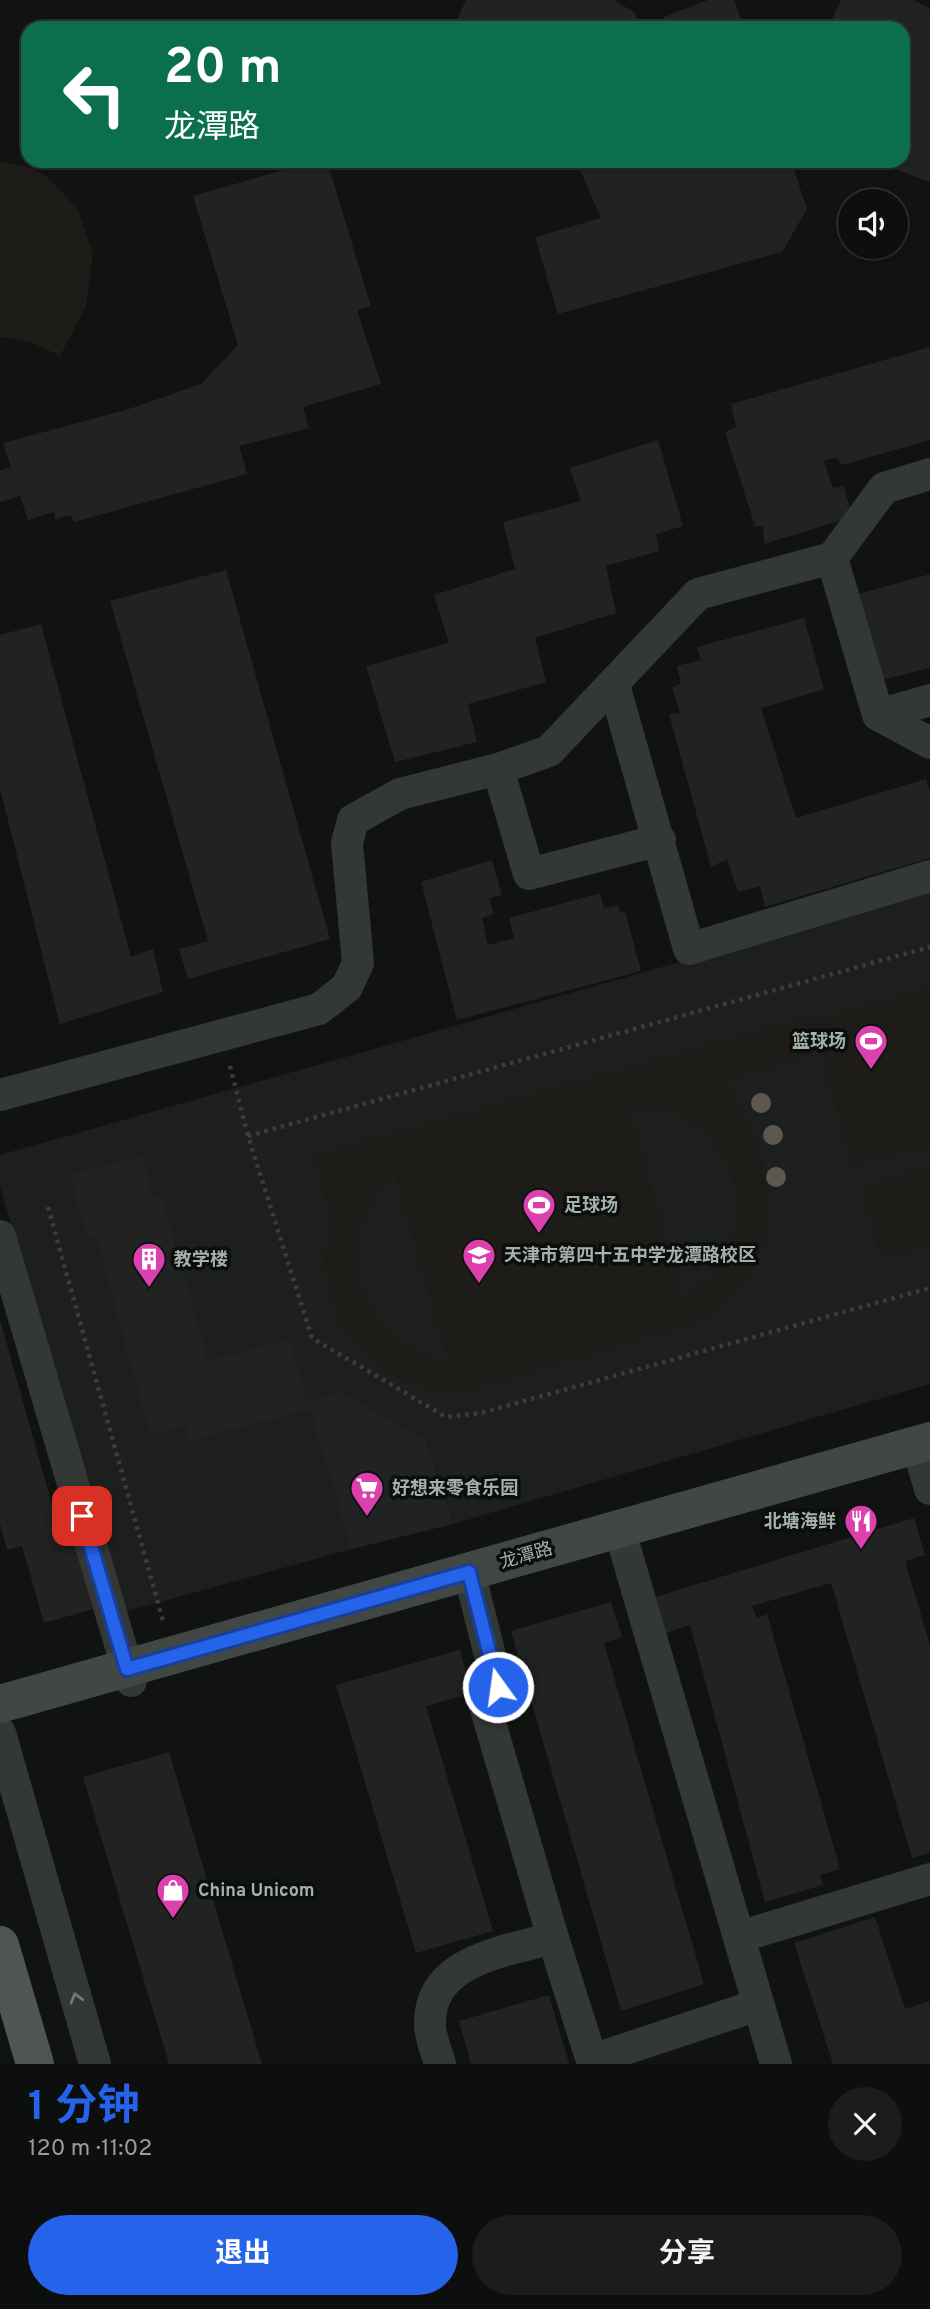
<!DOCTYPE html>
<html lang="zh">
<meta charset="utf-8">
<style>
:root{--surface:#0d0e0e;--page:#1b1c1c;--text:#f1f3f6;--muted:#9a9c9e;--line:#2d2e2e;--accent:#2563eb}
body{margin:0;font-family:Overpass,"Noto Sans SC",sans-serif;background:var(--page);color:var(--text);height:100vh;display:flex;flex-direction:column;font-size:26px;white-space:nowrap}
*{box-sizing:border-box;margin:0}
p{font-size:23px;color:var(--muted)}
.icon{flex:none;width:38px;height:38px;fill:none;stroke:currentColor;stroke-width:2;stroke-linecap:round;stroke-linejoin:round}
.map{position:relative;height:2064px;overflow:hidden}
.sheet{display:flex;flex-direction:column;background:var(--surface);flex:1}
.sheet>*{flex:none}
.banner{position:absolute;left:21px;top:21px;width:889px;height:147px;border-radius:21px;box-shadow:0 2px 5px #0004,0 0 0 2px var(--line);background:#0b6e4f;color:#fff;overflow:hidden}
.tools{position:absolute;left:838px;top:189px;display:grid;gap:14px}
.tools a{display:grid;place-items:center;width:70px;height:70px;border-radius:50%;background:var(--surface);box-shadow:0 2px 5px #0004,0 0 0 2px var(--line);font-size:35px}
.pin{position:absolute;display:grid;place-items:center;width:60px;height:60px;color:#fff;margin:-30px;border-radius:14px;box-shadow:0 4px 10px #0006}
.me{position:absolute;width:77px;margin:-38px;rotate:346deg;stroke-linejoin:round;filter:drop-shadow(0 0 5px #0008)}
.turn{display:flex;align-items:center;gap:24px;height:147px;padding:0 28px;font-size:32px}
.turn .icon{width:91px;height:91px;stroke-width:2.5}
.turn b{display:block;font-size:49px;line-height:60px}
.round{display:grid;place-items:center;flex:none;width:74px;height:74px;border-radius:37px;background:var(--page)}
.summary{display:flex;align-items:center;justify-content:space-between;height:119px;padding:0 28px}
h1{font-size:42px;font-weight:700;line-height:52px;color:var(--accent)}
.cta{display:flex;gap:14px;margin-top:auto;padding:14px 28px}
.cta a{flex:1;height:80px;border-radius:42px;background:var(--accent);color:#fff;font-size:28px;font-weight:700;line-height:80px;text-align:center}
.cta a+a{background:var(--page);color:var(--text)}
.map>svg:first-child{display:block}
.built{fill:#1d1f1f}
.green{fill:#1d1c18;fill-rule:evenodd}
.building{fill:#212323}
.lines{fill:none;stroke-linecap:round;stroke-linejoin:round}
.path{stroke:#393e3b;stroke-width:4.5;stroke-dasharray:3.5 5;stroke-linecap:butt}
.street{stroke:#333735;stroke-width:32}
.secondary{stroke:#414743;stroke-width:38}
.primary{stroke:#4f5652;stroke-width:38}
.tree{fill:#5c584d}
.oneway{stroke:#717a75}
.route-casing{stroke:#184099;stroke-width:18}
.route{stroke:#2563eb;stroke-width:12}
.labels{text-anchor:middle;stroke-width:7;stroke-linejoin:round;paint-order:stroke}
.poi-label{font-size:18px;font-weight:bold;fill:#a4b1a9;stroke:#0c0d0d;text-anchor:start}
.street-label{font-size:18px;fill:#a4b1a9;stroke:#0c0d0d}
</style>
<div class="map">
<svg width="930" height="2064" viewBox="0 0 930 2064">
<rect width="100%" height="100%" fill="#111212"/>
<!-- built -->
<path class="built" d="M930,891V1384L453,1524L426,1440L342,1392L352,1549L120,1613L0,1186V1155Z"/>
<!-- green -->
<path class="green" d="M0,161L33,168L51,180L78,210L93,254L86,306L60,356C40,346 22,337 0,337Z
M930,987V1145L853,1166L820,1053L727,1079C736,1107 753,1131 762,1159C784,1223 754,1296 693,1323L464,1392C397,1394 334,1345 326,1276C323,1257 328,1241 329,1223C329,1201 319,1177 313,1156L809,1017L811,1021ZM640,1106C745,1112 771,1247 683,1298L629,1107ZM394,1173L449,1363H448C437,1358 424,1355 413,1348C346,1307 338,1228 394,1173ZM587,1326L463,1363H455L587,1325Z
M930,1167V1245L881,1259L861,1187Z"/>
<!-- building -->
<path class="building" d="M466,0H614L635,13L639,28H453Z
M708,0H734L744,28H663L664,17Z
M841,0H914L930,9V182L873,161H903V28H828Z
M315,161H327L371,306L357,310L381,384L303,407L309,428L239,446L247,474L74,522L71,515L55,519L54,512L28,520L20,496L0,502V470L11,467L3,443L126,410L201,384L238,345L193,196Z
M576,161H791L807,209L782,252L558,314L535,237L601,218Z
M930,347V440L842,465L836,457L824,461L833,488L844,486L852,517L764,544L763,526H755L725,432L736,427L731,404Z
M658,440L683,526L656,534L659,551L606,566L616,613L535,638L546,682L468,704L477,742L395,762L366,666L449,643L434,595L515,569L503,522L581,501L570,468Z
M226,570L330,939L188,979L179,949L208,941L110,601Z
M930,574V668L882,680L855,595Z
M804,618L824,689L761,708L796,818L926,779L930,792V858L765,907L760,886L738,892L727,859L711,867L669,714L680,713L672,688L681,683L677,666L701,660L697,647Z
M41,624L131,957L153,949L163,992L60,1024L0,789V635Z
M492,860L502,895L489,898L494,914L482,918L488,945L514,938L509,918L600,893L604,908L618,905L620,912L625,911L641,971L457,1020L421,882Z
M141,1156L153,1197L162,1195L208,1361L290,1339L307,1402L342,1392L426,1440L453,1524L352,1549L310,1409L189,1441L185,1425L150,1435L97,1239L87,1238L70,1175Z
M0,1320L58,1526L69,1523L93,1609L44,1623L22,1546L7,1550L0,1524Z
M914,1518L925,1555L905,1561L930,1645V1853L912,1858L831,1583L752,1606L757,1618L767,1614L840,1869L820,1875L823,1885L765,1902L690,1625L666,1633L655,1597Z
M611,1602L622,1637L604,1643L704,1984L621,2011L511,1631Z
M460,1650L472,1693L426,1706L493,1931L416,1953L336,1685Z
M169,1752L262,2064H169L83,1777Z
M875,1917L905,2009L930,2001V2064H833L794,1943Z
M549,1995L569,2064H471L459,2021Z"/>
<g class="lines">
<!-- path -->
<path class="path" d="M230,1066L248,1136L312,1338L446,1417L481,1413L930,1288
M248,1136L930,947
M48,1207L163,1621"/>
<!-- street -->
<path class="street" d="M832,558L878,715L930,700
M614,685L689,949L930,876
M878,715L930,743
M498,769L529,874L660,840
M0,1095L319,1009L347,987L358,963L347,843L353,820L400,794L498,769L549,751L698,594L832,558L884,488L930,474
M0,1236L131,1681
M917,1445L930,1489
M619,1528L776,2064
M469,1572L498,1687L481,1692L553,1938L593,2064
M0,1733L95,2064
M739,1937L930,1879
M592,2060L758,2005
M440,2064C437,2053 431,2039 430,2027C427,1960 504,1952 553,1938"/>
<!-- secondary -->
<path class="secondary" d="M0,1704L930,1441"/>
<!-- primary -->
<path class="primary" d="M0,1945L35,2064"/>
</g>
<!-- trees -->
<g class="tree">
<circle cx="761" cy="1103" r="10"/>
<circle cx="773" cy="1135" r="10"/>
<circle cx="776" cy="1177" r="10"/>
</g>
<!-- one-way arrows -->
<defs><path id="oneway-chevron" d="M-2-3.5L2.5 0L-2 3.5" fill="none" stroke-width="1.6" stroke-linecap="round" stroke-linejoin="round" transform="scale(1.75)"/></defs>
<use class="oneway" href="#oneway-chevron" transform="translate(76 1998) rotate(-106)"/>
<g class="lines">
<defs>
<path id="route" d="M82,1516L127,1669L469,1572L498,1687"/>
</defs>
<!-- route casing -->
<use href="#route" class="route-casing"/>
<!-- route -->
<use href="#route" class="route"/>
</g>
<!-- icons -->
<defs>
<symbol id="stadium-pin" viewBox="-11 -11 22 30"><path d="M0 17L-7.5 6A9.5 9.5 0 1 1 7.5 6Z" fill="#db41ad" stroke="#0c0d0d"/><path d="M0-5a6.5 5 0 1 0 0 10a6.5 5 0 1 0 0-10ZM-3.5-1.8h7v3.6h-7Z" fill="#fff"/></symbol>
<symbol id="school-pin" viewBox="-11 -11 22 30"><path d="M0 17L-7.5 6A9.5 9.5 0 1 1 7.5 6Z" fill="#db41ad" stroke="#0c0d0d"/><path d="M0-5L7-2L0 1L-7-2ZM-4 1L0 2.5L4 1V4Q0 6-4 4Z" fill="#fff"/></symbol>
<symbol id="building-pin" viewBox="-11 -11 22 30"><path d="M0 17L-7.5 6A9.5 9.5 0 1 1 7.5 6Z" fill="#db41ad" stroke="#0c0d0d"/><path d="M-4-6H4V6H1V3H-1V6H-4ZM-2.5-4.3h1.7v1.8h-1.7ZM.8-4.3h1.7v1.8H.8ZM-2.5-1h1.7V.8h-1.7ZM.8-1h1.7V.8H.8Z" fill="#fff"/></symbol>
<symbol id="supermarket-pin" viewBox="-11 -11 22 30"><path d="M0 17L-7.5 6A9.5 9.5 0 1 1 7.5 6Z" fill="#db41ad" stroke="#0c0d0d"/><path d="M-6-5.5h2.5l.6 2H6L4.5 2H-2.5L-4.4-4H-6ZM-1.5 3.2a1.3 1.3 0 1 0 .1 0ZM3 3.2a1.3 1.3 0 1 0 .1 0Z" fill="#fff"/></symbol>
<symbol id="restaurant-pin" viewBox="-11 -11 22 30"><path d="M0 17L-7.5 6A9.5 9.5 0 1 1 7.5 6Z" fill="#db41ad" stroke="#0c0d0d"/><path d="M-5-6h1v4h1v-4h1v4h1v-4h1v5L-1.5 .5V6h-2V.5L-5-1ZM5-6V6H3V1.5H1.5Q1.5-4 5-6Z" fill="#fff"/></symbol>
<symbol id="shop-pin" viewBox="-11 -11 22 30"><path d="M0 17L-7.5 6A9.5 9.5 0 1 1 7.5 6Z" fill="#db41ad" stroke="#0c0d0d"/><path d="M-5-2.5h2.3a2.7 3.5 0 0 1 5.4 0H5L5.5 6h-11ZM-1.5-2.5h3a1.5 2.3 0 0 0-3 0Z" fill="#fff"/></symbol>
</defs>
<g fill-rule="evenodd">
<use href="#stadium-pin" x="852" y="1022" width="38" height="52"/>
<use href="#stadium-pin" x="520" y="1186" width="38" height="52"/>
<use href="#school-pin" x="460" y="1236" width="38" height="52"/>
<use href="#building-pin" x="130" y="1240" width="38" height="52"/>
<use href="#supermarket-pin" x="348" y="1469" width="38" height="52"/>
<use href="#restaurant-pin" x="842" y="1502" width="38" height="52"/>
<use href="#shop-pin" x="154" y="1871" width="38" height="52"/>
</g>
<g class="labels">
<!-- poi labels -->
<g class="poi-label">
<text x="846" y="1047" text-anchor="end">篮球场</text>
<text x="564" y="1211">足球场</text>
<text x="504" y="1261">天津市第四十五中学龙潭路校区</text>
<text x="174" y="1265">教学楼</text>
<text x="392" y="1494">好想来零食乐园</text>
<text x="836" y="1527" text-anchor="end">北塘海鲜</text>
<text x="198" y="1896">China Unicom</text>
</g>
<!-- street labels -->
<g class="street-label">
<text transform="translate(526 1555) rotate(-16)" y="6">龙潭路</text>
</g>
</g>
</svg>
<div class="tools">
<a><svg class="icon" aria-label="sound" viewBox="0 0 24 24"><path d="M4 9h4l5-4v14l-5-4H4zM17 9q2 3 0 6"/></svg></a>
</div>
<div class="pin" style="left:82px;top:1516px;background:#d93025"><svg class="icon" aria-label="arrive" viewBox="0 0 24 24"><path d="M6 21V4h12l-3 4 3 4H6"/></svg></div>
<svg class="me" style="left:498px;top:1687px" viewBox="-20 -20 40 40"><circle r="17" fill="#2563eb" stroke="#fff" stroke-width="3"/><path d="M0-11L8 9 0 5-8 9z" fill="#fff"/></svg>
<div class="banner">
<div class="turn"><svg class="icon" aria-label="left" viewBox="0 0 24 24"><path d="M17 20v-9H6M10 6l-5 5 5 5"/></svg><div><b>20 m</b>龙潭路</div></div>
</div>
</div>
<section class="sheet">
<div class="summary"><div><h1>1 分钟</h1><p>120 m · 11:02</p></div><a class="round"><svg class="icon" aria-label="close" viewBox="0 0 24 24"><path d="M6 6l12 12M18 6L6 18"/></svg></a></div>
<div class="cta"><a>退出</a><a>分享</a></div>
</section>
